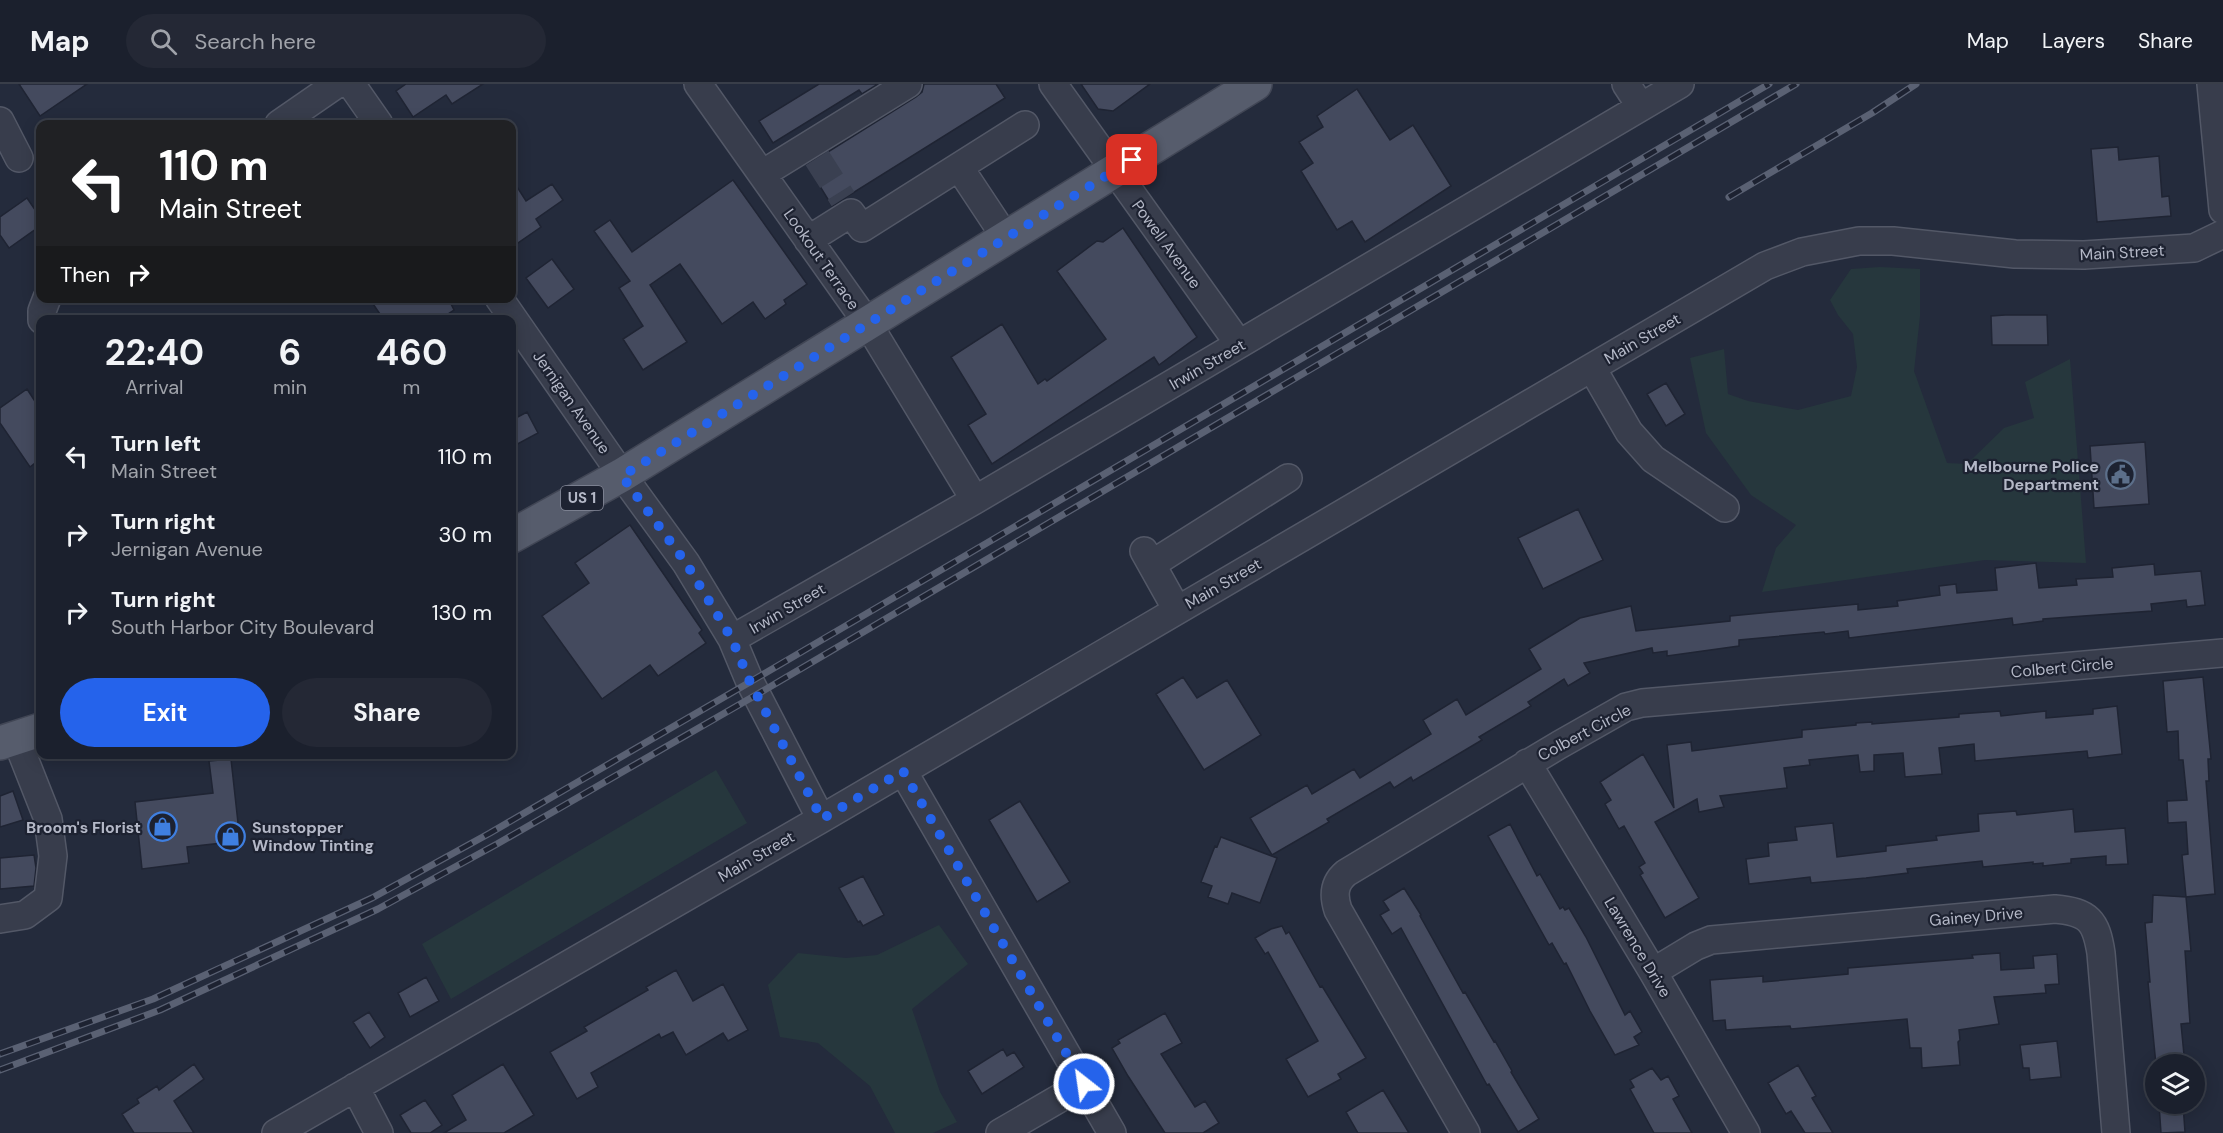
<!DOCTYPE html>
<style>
:root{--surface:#1b202d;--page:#242835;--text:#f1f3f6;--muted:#a0a3aa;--line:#393e49;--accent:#2563eb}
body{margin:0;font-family:"DM Sans",sans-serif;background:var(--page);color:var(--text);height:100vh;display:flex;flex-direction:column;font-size:22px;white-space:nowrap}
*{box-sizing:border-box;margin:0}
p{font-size:20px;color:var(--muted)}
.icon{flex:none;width:33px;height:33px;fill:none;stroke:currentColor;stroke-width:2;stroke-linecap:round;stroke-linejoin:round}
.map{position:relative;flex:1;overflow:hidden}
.drawer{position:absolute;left:36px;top:231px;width:480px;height:444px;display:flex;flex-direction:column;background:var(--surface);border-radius:12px;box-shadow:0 3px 15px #0003,0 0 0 2px var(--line)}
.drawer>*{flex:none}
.guide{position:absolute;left:36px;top:36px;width:480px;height:183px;border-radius:12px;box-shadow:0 3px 15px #0003,0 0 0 2px var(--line);background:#202124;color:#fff;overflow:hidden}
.tools{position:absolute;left:2145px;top:970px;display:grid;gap:12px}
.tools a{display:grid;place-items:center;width:60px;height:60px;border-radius:50%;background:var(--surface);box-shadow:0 3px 15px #0003,0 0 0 2px var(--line);font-size:30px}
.pin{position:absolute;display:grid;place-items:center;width:51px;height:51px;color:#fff;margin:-26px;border-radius:12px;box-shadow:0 3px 9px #0006}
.me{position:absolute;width:66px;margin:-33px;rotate:330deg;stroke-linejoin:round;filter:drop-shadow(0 0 4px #0008)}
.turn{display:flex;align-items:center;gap:21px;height:126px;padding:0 24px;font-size:27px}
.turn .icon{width:78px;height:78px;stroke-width:2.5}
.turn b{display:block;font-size:42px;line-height:51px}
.then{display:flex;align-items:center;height:57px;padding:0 24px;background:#0003;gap:12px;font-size:22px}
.eta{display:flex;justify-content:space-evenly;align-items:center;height:102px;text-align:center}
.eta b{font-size:36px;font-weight:700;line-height:42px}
.cta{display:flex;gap:12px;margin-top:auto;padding:12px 24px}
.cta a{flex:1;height:69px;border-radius:36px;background:var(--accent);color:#fff;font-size:24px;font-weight:700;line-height:69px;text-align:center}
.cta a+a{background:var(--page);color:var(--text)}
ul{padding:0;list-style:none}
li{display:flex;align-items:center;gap:18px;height:78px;padding:0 24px}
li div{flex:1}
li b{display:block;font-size:22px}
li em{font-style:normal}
header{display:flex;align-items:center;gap:36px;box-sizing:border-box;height:84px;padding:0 30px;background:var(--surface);border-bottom:2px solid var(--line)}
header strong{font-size:28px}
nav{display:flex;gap:33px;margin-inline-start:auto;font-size:21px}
.search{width:420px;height:54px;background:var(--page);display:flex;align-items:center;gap:15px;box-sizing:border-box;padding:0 21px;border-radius:33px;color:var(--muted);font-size:22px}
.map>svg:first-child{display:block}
.green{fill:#26373d}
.building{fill:#444a5e;stroke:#1f2433;stroke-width:1.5}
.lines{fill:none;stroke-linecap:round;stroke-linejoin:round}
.minor-tunnel{stroke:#3a4051;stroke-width:27;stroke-dasharray:27 14;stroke-linecap:butt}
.minor-casing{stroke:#535867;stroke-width:30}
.major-casing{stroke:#414655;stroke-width:36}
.minor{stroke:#383d4c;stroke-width:27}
.major{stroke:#565c6c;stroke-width:33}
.rail-casing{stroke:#5a6173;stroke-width:7}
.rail{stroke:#1d2231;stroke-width:4.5;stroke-dasharray:14;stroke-linecap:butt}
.route{stroke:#2563eb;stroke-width:10;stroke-dasharray:0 18}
.labels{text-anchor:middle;stroke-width:4.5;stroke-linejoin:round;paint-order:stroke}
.shield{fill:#1d2231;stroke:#878b9a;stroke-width:1.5}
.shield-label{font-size:15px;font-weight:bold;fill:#b4b8c7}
.street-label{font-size:16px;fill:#b4b8c7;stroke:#1d2231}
.poi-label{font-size:16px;font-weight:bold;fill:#b4b8c7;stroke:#1d2231;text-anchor:end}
</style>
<header>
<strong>Map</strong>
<div class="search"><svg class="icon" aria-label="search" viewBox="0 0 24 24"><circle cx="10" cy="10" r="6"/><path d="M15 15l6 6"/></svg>Search here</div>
<nav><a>Map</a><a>Layers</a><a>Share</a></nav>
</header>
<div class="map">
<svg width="2223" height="1049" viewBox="0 0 2223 1049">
<rect width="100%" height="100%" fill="#242b3c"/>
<!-- green -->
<path class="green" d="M1880,183L1920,185V232L1914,287L1947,379L1967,380L2004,344L2034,334L2025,298L2070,275L2086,479L1985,476L1762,508L1776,464L1796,441L1751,411L1706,349L1690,274L1724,265L1728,310L1748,317L1798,326L1851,312L1857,283L1853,250L1838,231L1830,216L1851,185Z
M716,686L747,739L451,915L422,860Z
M939,841L968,880L912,925L940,1008L957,1038L933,1049H895L870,1002L818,959L780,953L768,901L798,869L846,874L877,871Z"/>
<!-- building -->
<path class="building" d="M19,0H87L40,32Z
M406,0H483L452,20L446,11L413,33L396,7Z
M819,0H878L862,10L859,6L773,59L759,37Z
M924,0H996L1005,14L832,122L807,81L916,13L922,8Z
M1081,0H1150L1113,27L1098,25Z
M1357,5L1390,56L1413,41L1451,102L1365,158L1352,137L1337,146L1301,87L1313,79L1299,58L1323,43L1317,32Z
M2118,63L2119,76L2159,72L2162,113L2169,112L2171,132L2097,138L2091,65Z
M512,95L526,117L552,100L563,116L536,135L541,143L512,163Z
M733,96L807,200L784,216L786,220L765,235L753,218L722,240L680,180L650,201L687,258L643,286L623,255L643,242L619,204L630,197L594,147L610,136L632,168Z
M27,114L40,133V142L9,164L0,151V133Z
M1123,144L1197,253L1159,281L1154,273L992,380L968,341L986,330L951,273L1002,240L1038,300L1045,295L1047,297L1106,255L1057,187L1097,157L1103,158Z
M552,175L574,205L548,224L526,194Z
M369,214H448L454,226L448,230L452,236H384Z
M2005,231H2047L2048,261H1992L1991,232Z
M1666,299L1685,330L1666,342L1647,310Z
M27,305L40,325V375L30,383L0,339V324Z
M527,328L538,349L512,363V336Z
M2145,358L2149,420L2094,424L2090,362Z
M1578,425L1603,476L1543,505L1518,454Z
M630,441L702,546L699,549L706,559L658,592L650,581L602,615L542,532L589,499L575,479Z
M2036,479L2039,504L2077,501L2076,495L2113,493L2112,484L2154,480L2155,491L2201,487L2205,521L2187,523L2186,516L2151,520L2152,527L2043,535V537L2013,541L2012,534L1849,554L1848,547L1825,550L1824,548L1739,556V562L1667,572V567L1653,569L1652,564L1584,579L1590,589L1568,602L1564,595L1528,618L1531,622L1479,653L1482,656L1413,697L1411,693L1394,704L1390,698L1327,735L1329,738L1272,771L1250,734L1307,701L1312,710L1354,685L1360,694L1431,650L1423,636L1457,615L1466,631L1541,585L1529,565L1580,534L1631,522L1636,547L1730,537V532L1858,520V526L1898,522L1897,517L1940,511L1939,502L1956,500L1957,509L1997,506L1995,484Z
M1183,593L1197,614L1227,596L1261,651L1204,686L1156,610Z
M2203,593L2211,675H2208L2209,697H2206L2215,810L2186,813L2191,867H2185L2190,939L2181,940L2185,981H2156L2148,898H2150L2145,839L2152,838L2153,811L2186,813L2182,771L2188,770L2186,738L2168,739L2167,717L2187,716L2183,676H2179L2178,647L2167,648L2163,597Z
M2117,622L2122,670L2088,674L2087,667L1975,677L1974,660L1939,664L1942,690L1905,693L1903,669L1874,671V687L1860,688L1858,671L1809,676L1810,681L1784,684L1787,704L1720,712L1724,723L1699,728L1697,715L1655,738L1699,814L1665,834L1640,791L1643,789L1639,783L1645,779L1624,742L1619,745L1605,720L1611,716L1600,698L1643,670L1674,724L1667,661L1691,658L1692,667L1802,653V646L1856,641V639L1872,638V640L1959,633V630L2000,627L2001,632L2046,627V634L2093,630V625Z
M231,675L240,757L187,763L189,779L142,785L135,718L213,709L209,677Z
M13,707L23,736L0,743V712Z
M1020,717L1070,798L1037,818L989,736Z
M2073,725L2075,748L2125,744L2128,780L2106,781V772L2071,775V779L2043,782V779L2033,780V778L1983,783L1982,777L1907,785L1908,789L1866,794L1811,799L1810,793L1749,800L1746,775L1769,772L1768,759L1797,756L1795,743L1833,739L1837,773L1886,767V762L1937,756L1936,752L1979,747L1978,730L2016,727L2017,731Z
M1510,740L1537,792L1540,790L1560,825L1563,823L1565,826L1569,824L1586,853L1625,931L1630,927L1642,948L1634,953L1639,961L1615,971L1590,927L1566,879L1564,880L1552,859L1549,861L1488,752Z
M1221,753L1277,774L1260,819L1232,809L1228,820L1208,813L1212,802L1201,798L1215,762L1217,763Z
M34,771L36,784L34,802L0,805V774Z
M863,792L884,831L863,842L860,837L858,838L839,804Z
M1404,804L1421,831L1420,832L1463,909L1465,908L1494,958L1495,957L1512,987L1511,988L1539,1035L1518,1048L1489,1000L1487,1001L1401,844L1392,850L1380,831L1389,826L1383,817Z
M1282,842L1286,850L1289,848L1320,903L1322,902L1366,974L1338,990L1341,995L1308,1013L1286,975L1318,957L1268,868L1265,870L1255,854L1271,845Z
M2000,869L2001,886L2034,884L2033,872L2057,870L2059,900L2045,901L2046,909L1994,913L1999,940L1959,946L1960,956L1958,958L1960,981L1922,984L1921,964H1910L1907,935L1791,945L1790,942L1726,946L1725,936L1713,937L1710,896L1763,892V898L1848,890V884L1973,874L1972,871Z
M676,886L693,917L723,900L748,946L728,957L723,949L686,971L673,948L661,954L659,950L591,989L598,1003L577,1015L550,968L587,947L584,943L648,906L646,903Z
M426,893L439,917L410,933L398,909Z
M369,928L385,953L370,964L353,938Z
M1165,929L1182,959L1161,970L1195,1023L1205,1017L1219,1039L1203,1049H1165L1128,992L1112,964L1120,959L1118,956Z
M2057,957L2061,993L2030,996L2029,984H2023L2020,961Z
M1003,965L1007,972L1014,968L1024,983L982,1010L968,987Z
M194,980L204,995L174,1017L194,1049H134L122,1030L139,1019L137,1015L157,1002L159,1006Z
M503,980L534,1031L504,1049H444L466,1036L452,1011Z
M1798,981L1816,1012L1812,1014L1833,1049H1805L1791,1027L1786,1030L1768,999Z
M1652,984L1661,996L1668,992L1679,1012L1673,1015L1692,1049H1654L1630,1005L1634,1003L1630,996Z
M1383,1006L1409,1049H1358L1346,1028Z
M425,1016L442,1041L430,1049H411L400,1031Z
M2159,1020H2183L2185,1048L2161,1049Z"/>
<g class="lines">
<!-- minor-tunnel -->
<path class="minor-tunnel" d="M817,74L843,115"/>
<defs>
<path id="minor" d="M351,0L379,40
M698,0L868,240L975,416
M1053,0L1239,260
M1626,0L1641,23
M2211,0L2223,126
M0,37L19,74
M279,40L337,0
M959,83L1006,154
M762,90L908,0
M808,156L851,129L862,144L1025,41
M499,214L622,391L686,479L732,555L750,598L821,735
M42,236V227L47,214
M1592,284L1629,348L1653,375L1725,424
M1144,467L1177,526
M1152,480L1288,394
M732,555L975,416L1680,0
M1527,679L1653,888L1746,1049
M903,687L1112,1049
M0,835L25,831L48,814L53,772L48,735L16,654
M1653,888L1696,862L1711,856L2055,825C2089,828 2096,837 2101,869L2116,1049
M355,1003L379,1049
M276,1049L821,735L1765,182L1802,168L1859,157H1893L2015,170L2084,171L2194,164L2223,150
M1000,1049L1084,1000
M1466,1049L1338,826C1333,811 1334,799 1346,789L1559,661L1626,623L1642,619L2223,569"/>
<path id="major" d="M512,452L622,391L1255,0
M0,659L40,646"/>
</defs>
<!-- minor casing -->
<use href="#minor" class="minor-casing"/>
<!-- major casing -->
<use href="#major" class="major-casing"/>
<!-- minor -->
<use href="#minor" class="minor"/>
<!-- major -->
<use href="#major" class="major"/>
<defs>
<path id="rail" d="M1729,113L1872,29L1916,0
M0,970L153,915L372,814L490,749L750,598L1769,0
M0,986L160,926L378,825L497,760L756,611L1796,0"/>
</defs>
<!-- rail casing -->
<use href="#rail" class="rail-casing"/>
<!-- rail -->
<use href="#rail" class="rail"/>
</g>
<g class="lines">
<!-- route -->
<path class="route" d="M1084,1000L903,687L822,735L750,598L732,555L686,479L622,392L1132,76"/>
</g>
<!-- icons -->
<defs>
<symbol id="civic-ring" viewBox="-11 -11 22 22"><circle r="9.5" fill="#1d2231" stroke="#5c6f8a" stroke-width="1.5"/><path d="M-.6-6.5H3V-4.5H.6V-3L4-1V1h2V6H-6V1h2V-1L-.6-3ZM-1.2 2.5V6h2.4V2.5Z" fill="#5c6f8a"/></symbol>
<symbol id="shop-ring" viewBox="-11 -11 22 22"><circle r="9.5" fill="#1d2231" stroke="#3f7fe0" stroke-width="1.5"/><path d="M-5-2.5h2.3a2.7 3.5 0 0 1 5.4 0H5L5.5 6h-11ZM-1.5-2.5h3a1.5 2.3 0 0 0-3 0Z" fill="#3f7fe0"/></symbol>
</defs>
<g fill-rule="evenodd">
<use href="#civic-ring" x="2104" y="374" width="33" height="33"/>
<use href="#shop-ring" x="146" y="726" width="33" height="33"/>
<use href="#shop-ring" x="214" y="736" width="33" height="33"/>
</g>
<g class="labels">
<!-- shield labels -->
<rect class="shield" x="561" y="402" width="42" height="24" rx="4.5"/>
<g class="shield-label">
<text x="582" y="419">US 1</text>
</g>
<!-- street labels -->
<g class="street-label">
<text transform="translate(1167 160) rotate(54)" y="6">Powell Avenue</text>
<text transform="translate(2122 168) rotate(-3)" y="6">Main Street</text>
<text transform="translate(822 175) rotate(55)" y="6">Lookout Terrace</text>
<text transform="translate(1642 254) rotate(-30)" y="6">Main Street</text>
<text transform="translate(1207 280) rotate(-30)" y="6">Irwin Street</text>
<text transform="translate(572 318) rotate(55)" y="6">Jernigan Avenue</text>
<text transform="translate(1223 499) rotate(-30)" y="6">Main Street</text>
<text transform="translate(787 524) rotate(-30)" y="6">Irwin Street</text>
<text transform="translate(2062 583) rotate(-5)" y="6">Colbert Circle</text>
<text transform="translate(1584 648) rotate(-28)" y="6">Colbert Circle</text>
<text transform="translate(756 772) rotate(-30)" y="6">Main Street</text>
<text transform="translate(1976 832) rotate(-5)" y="6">Gainey Drive</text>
<text transform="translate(1638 863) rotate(59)" y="6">Lawrence Drive</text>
</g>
<!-- poi labels -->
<g class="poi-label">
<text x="2099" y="388">Melbourne Police<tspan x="2099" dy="18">Department</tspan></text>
<text x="141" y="749">Broom's Florist</text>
<text x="252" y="749" text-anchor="start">Sunstopper<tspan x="252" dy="18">Window Tinting</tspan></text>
</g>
</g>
</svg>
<div class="tools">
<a><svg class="icon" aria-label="layers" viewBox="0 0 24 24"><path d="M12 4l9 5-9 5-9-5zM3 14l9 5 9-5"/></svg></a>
</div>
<div class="pin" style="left:1132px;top:76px;background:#d93025"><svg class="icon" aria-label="arrive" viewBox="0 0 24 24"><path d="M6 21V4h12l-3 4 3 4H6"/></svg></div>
<svg class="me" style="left:1084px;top:1000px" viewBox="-20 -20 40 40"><circle r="17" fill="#2563eb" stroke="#fff" stroke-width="3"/><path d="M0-11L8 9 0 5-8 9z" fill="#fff"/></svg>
<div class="guide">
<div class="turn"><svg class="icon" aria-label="left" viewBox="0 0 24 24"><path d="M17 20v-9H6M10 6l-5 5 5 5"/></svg><div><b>110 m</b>Main Street</div></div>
<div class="then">Then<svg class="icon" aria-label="right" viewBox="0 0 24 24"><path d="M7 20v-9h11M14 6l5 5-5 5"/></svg></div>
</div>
<section class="drawer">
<div class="eta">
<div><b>22:40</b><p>Arrival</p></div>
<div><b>6</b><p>min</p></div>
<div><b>460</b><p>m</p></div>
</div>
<ul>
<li><svg class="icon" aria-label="left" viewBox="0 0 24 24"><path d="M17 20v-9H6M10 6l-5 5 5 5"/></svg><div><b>Turn left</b><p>Main Street</p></div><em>110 m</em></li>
<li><svg class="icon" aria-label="right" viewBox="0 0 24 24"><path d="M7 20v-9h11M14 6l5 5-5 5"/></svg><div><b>Turn right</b><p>Jernigan Avenue</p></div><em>30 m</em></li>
<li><svg class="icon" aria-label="right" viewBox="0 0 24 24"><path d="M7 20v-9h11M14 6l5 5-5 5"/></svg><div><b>Turn right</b><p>South Harbor City Boulevard</p></div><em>130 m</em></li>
</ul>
<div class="cta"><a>Exit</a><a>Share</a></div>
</section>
</div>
